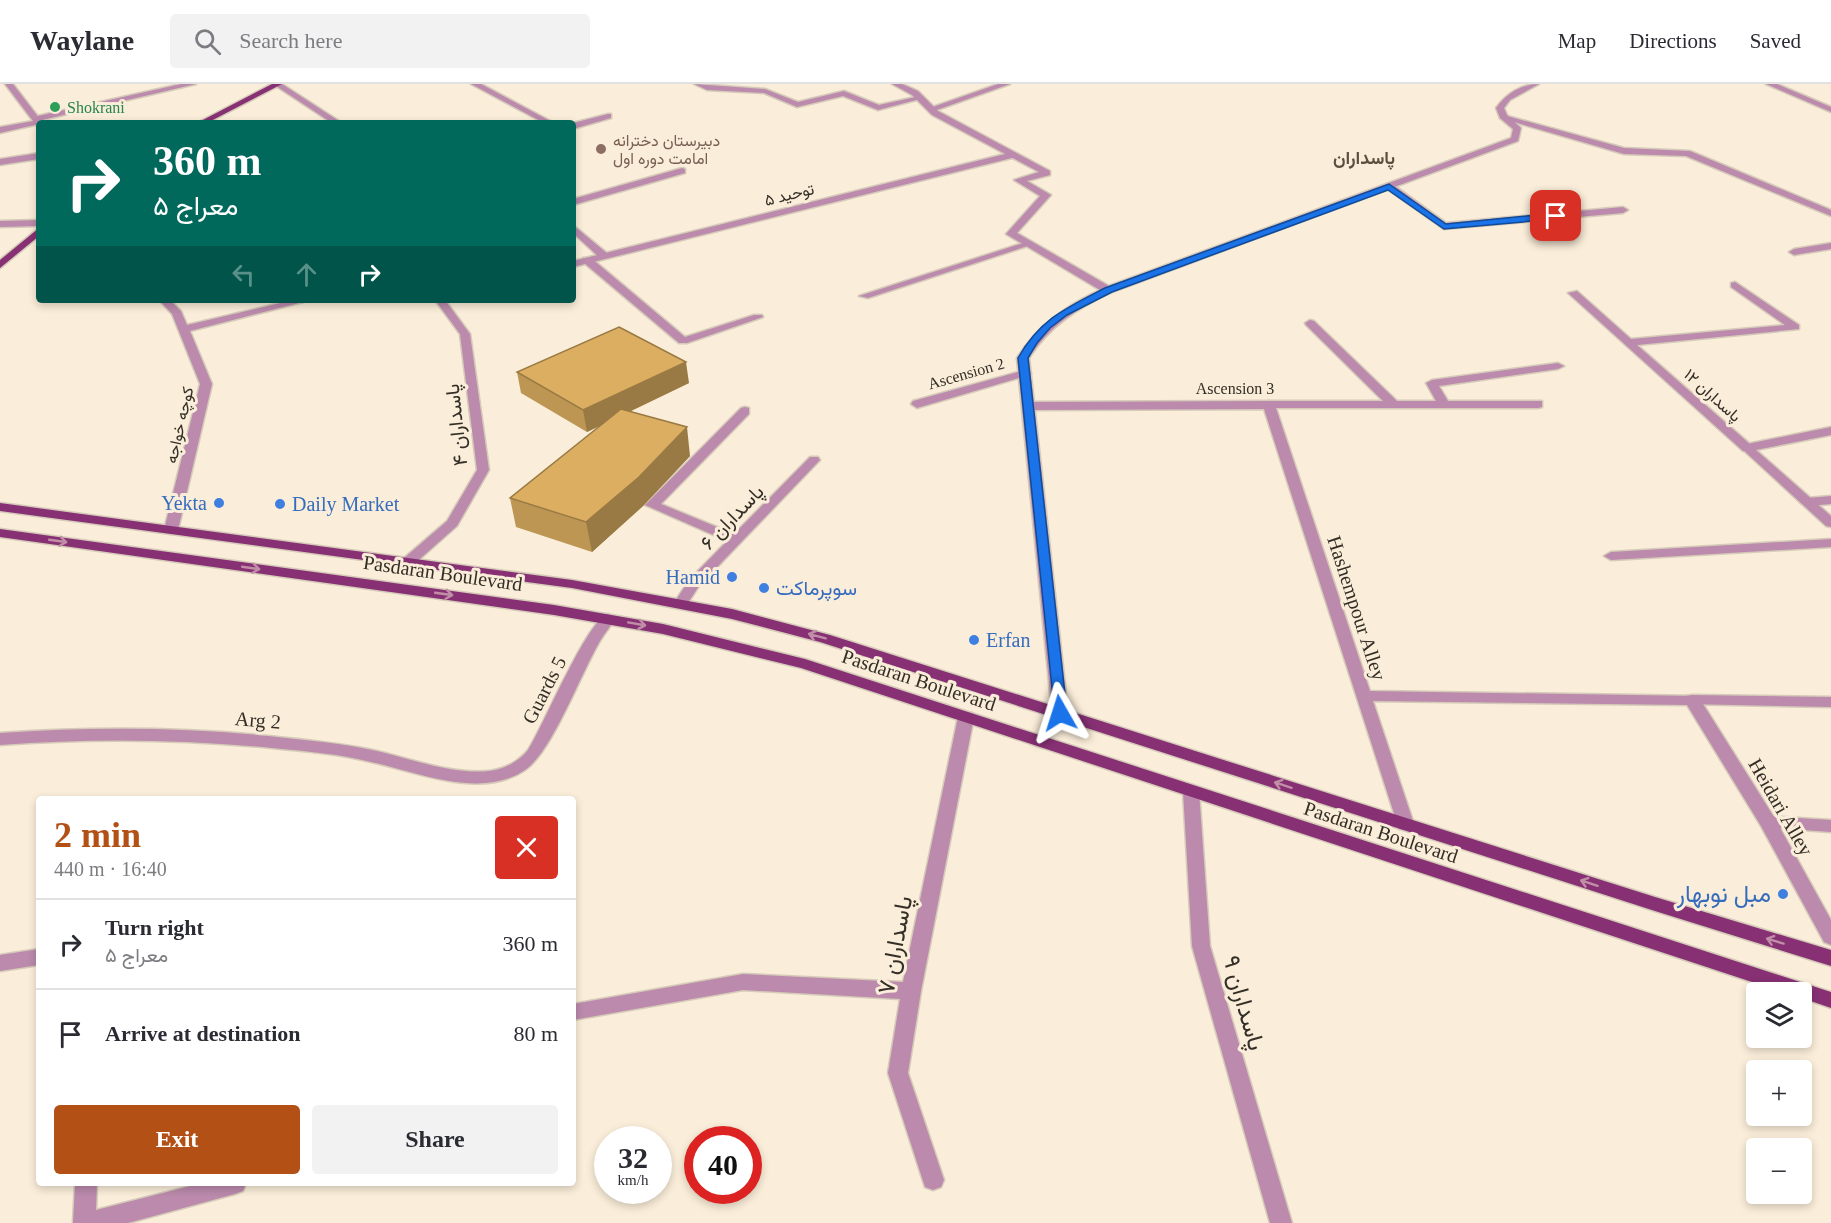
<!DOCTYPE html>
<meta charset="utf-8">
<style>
:root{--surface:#fff;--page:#f2f2f3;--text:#2b2b33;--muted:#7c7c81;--line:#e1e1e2;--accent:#b35015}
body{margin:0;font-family:"Times New Roman",Vazirmatn,serif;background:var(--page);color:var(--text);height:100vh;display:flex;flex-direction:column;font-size:22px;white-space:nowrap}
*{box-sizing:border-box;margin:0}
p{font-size:20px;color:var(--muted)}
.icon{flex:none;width:33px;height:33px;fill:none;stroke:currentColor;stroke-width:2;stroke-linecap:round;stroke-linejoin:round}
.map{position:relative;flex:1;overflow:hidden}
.side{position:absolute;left:36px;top:712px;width:540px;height:390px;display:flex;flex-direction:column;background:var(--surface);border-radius:6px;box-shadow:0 3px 9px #0003}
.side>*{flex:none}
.guide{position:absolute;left:36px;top:36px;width:540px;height:183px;border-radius:6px;box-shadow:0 3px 9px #0003;background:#00695c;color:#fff;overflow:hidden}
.fabs{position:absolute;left:1746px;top:898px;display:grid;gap:12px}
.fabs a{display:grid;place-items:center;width:66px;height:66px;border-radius:6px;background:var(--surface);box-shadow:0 3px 9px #0003;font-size:30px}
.speed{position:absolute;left:594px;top:1042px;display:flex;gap:12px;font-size:30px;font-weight:700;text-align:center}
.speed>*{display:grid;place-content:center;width:78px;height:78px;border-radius:50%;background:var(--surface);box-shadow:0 3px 9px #0003;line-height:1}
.speed small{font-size:15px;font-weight:400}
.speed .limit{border:9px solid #d22;background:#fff;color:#111}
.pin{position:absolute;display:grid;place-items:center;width:51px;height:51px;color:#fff;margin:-26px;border-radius:12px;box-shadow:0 3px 9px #0006}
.me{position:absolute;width:66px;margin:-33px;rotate:354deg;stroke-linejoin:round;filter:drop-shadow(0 0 4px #0008)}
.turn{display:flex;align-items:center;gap:21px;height:126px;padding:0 18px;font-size:27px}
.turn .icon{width:78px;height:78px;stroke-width:2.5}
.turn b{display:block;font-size:42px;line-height:51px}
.lanes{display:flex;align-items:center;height:57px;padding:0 18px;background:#0003;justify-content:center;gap:30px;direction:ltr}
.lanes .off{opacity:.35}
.round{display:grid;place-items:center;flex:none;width:63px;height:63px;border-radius:6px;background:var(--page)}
.head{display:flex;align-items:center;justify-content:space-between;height:102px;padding:0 18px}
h1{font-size:36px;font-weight:700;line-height:45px;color:var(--accent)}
.cta{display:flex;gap:12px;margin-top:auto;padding:12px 18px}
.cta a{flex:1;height:69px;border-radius:6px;background:var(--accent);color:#fff;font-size:24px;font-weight:700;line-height:69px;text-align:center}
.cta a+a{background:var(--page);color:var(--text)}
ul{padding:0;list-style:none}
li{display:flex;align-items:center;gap:18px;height:90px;padding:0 18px;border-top:2px solid var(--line)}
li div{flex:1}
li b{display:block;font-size:22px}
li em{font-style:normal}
header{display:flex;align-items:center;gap:36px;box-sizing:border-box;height:84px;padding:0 30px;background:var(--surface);border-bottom:2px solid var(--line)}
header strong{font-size:28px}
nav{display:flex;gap:33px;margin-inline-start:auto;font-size:21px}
.search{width:420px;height:54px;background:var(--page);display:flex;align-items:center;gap:15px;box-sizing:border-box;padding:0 21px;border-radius:6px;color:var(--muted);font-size:22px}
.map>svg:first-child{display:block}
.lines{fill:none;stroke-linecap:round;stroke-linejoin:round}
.service-casing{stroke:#d6cbb9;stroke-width:3}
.minor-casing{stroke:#d6cbb9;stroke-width:3}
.tertiary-casing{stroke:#d6cbb9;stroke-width:3}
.primary-casing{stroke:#d6cbb9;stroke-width:3}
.service{fill:#bb8aac;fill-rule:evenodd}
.minor{fill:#bb8aac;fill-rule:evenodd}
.tertiary{fill:#bb8aac;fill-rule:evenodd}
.primary{fill:#873074;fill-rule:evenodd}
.wall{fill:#bd9653}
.shaded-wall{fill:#9a7a44}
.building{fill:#dcae61;stroke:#9a7a44;stroke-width:1.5}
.oneway{stroke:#c08ea6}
.route{fill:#1a73e8;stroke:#114b97;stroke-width:1.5}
.leisure-dot{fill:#2e9e5b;stroke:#faedd9;stroke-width:2}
.education-dot{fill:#8d6e63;stroke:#faedd9;stroke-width:2}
.shop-dot{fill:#3f7fe0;stroke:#faedd9;stroke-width:2}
.labels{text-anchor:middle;stroke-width:6;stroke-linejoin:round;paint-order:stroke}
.far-leisure-label{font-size:16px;fill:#27864d;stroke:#faedd9;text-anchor:start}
.far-education-label{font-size:16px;fill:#785e54;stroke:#faedd9;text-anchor:start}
.far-street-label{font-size:16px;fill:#332e26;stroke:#faedd9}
.far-neighbourhood-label{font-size:18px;font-weight:bold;fill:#5b503f;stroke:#faedd9}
.street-label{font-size:20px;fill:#332e26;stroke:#faedd9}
.shop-label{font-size:20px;fill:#366cbe;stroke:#faedd9;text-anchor:start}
.near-shop-label{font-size:24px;fill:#366cbe;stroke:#faedd9;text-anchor:end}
.near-street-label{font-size:24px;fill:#332e26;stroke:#faedd9}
</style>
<header>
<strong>Waylane</strong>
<div class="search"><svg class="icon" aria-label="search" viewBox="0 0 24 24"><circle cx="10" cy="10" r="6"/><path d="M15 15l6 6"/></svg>Search here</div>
<nav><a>Map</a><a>Directions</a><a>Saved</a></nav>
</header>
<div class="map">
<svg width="1831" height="1139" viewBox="0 0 1831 1139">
<rect width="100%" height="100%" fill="#faedd9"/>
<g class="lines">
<defs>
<path id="service" d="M998,0H1010L934,27L927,25Z
M608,30H611V34L573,45V39Z
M39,69V75L0,81V75Z
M682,84L685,85V89L573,121V115Z
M1386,100H1392L1446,139L1623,123L1628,126L1623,129L1444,145L1386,104Z
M573,141L608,170V174H600L573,149Z
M1026,158L1034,160L868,214L859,212Z
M1831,159V165L1794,171L1789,168L1794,165Z
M583,174H591L685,253L754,231H762L763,233L687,259H679L583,178Z
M1735,198L1799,241V245L1637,261L1751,361L1753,364L1751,367H1743L1568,209L1577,207L1631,255L1785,241L1731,203V199Z
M1310,236L1314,237L1397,317H1436L1426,299L1432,296L1558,279L1564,282L1558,285L1439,302L1448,317H1542V323L1538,324H1265V318L1269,317H1383L1306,241L1305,239Z
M1025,286L1031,289L1029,291L917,324L911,320L913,317Z
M745,323L749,324V330L661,420L734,450L810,373H818L820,376L699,502L686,522H676L674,519L689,496L727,457L645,421L741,324Z
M1831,412V420L1807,422L1800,418L1807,414Z
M1831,455V463L1611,476L1604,472L1611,468Z
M1692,611L1831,613V623L1686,620L1684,616L1686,612Z
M966,628L972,629L974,633L921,907L908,989L944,1096L941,1103L933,1106L925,1103L888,989L900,915L743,906L573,936V920L743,890L903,898L958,633L960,629Z
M1768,732L1831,736V748L1762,743L1759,738L1762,733Z
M39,865V881L0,887V871Z
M75,1100H97L96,1126L198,1100H246L243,1107L235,1110L128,1139H73Z"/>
<path id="minor" d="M181,0H196L42,36L43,38L39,40L0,49V43L33,37V33Z
M273,0H282L342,39H332Z
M471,0H481L554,39H544Z
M694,0L765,5L798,18L844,7L879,21L920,12L924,14L878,26L843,12L797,23L764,9L707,6Z
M1500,30L1624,64L1690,67L1831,126V132L1686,72L1624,70L1500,34Z
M1013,68L1017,71L1016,73L573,183V177Z
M39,136V142L0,143V137Z
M159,216H170L181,227L187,241L293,216H311L190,247L212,300L178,446L171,450L164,446L200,300L172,230Z
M435,216H445L470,250L489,386L457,442L413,481L408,482L401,478L403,475L447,437L477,386L460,250Z
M1269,317L1275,321L1370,607L1698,612L1774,733L1831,836V861L1824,858L1761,742L1687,621L1373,617L1414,740L1411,745L1405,746L1399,745L1264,325L1028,326L1022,322L1028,318Z
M1831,343V351L1756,366L1831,432V443L1826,442L1741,364L1747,360Z
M608,530L615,535C610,543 604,550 600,557C581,589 552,668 525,686C481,716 418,688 371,678C339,670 305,667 272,664C181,655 91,654 0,661V649C90,643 179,643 268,652C305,656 341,659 377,667C411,675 468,696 502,684C511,681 522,674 528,666C543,643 587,536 608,530Z
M1191,701L1197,703L1199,707L1210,862L1292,1139H1270L1192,862L1183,707L1185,703Z"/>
<path id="tertiary" d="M5,0H13L43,39L36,41Z
M892,0H902L918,7L938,27L1050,87V91L1027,97L1051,111L1017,149L1109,202L1511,54L1513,45L1500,34L1496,24C1506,10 1521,0 1539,0L1510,16L1504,24L1507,31L1521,44L1518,57L1112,208C1078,224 1049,242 1029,274L1068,629L1066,633H1054L1052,629L1017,274C1038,242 1065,222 1100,206L1006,150L1040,112L1014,96L1039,88L932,31L912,11Z
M1766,0H1777L1831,23V28Z"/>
<path id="primary" d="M272,0H282L207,39H197Z
M39,144V152L0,184V176Z
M0,419L572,496L732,525L830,551L1655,813L1831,866V882L1655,827L820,558L732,535L572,504L0,427Z
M0,445L554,521L663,540L805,575L1831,908V924L1802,914V909H1785L801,584L663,550L554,531L0,453Z"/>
</defs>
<!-- service casing -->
<use href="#service" class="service-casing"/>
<!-- minor casing -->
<use href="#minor" class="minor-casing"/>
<!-- tertiary casing -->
<use href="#tertiary" class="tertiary-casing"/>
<!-- primary casing -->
<use href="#primary" class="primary-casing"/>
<!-- service -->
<use href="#service" class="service"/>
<!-- minor -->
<use href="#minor" class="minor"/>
<!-- tertiary -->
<use href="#tertiary" class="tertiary"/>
<!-- primary -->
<use href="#primary" class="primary"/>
</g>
<!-- wall -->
<path class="wall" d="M517,288L689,299L629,328L690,372L643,422L592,468L516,443L510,414L601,341L587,348L521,309Z"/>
<!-- shaded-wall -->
<path class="shaded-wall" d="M686,278L689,299L587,348L583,326Z
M687,343L690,372L643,422L592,468L586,438Z"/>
<!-- building -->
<path class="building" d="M619,243L686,278L583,326L517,288Z
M621,325L687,343L639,393L586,438L510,414Z"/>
<!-- one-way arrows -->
<defs><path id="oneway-shaft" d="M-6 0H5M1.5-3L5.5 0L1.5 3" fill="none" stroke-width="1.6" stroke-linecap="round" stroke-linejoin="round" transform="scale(1.5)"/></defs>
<g class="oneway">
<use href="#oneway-shaft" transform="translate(58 457) rotate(8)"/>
<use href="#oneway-shaft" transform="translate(251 484) rotate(8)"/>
<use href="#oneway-shaft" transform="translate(444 510) rotate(8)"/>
<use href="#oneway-shaft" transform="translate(637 540) rotate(10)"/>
<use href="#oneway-shaft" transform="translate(817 552) rotate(-165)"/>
<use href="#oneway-shaft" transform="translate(1283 701) rotate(-162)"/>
<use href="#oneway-shaft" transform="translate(1589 799) rotate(-162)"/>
<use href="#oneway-shaft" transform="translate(1775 857) rotate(-163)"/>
</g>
<!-- route -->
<path class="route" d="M1389,100L1446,140L1556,129L1560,132L1556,135L1444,145L1388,106L1112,208L1067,231L1050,244L1037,259L1028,274L1067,629L1060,634L1055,633L1018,274C1040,235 1066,224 1105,204Z"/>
<!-- markers -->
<circle class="leisure-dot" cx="55" cy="23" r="6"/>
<circle class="education-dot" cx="601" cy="65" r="6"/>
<g class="shop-dot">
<circle cx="219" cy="419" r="6"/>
<circle cx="280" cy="420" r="6"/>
<circle cx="732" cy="493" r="6"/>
<circle cx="764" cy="504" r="6"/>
<circle cx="974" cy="556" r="6"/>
<circle cx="1783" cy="810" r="6"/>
</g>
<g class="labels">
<!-- far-leisure labels -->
<g class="far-leisure-label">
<text x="67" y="29">Shokrani</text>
</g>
<!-- far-education labels -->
<g class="far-education-label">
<text x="613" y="62">دبیرستان دخترانه<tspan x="613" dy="18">امامت دوره اول</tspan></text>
</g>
<!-- far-street labels -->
<g class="far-street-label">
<text transform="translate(789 110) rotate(-14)" y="6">توحید ۵</text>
<text transform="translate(966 289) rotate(-16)" y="6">Ascension 2</text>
<text x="1235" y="310">Ascension 3</text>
<text transform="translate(1713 311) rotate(42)" y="6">پاسداران ۱۲</text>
<text transform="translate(179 341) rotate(-77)" y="6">کوچه خواجه</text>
</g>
<!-- far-neighbourhood labels -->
<g class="far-neighbourhood-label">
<text x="1364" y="80">پاسداران</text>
</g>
<!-- street labels -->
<g class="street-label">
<text transform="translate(456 341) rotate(-96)" y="7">پاسداران ۴</text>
<text transform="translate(732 433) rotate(-46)" y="7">پاسداران ۶</text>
<text transform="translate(443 489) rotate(8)" y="7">Pasdaran Boulevard</text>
<text transform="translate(1357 524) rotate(72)" y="7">Hashempour Alley</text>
<text transform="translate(919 596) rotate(18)" y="7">Pasdaran Boulevard</text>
<text transform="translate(544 606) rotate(-63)" y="7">Guards 5</text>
<text transform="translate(258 636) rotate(5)" y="7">Arg 2</text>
<text transform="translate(1781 723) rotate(60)" y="7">Heidari Alley</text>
<text transform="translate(1381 748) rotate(18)" y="7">Pasdaran Boulevard</text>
</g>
<!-- shop labels -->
<g class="shop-label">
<text x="207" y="426" text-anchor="end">Yekta</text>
<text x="292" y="427">Daily Market</text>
<text x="720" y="500" text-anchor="end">Hamid</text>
<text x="776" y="511">سوپرماکت</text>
<text x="986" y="563">Erfan</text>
</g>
<!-- near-shop labels -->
<g class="near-shop-label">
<text x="1771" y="818">مبل نوبهار</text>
</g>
<!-- near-street labels -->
<g class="near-street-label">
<text transform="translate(895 861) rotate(-79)" y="8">پاسداران ۷</text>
<text transform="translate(1244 919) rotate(74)" y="8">پاسداران ۹</text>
</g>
</g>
</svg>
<div class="fabs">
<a><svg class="icon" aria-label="layers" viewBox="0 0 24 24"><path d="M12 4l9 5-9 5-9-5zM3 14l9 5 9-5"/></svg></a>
<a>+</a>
<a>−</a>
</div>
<div class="speed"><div>32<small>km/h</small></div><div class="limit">40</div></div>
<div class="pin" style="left:1556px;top:132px;background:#d93025"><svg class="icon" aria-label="arrive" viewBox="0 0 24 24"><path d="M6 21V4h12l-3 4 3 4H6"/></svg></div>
<svg class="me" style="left:1060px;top:629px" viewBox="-20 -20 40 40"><path d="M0-17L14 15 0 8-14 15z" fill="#1a73e8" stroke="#fff" stroke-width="4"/></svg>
<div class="guide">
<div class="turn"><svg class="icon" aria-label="right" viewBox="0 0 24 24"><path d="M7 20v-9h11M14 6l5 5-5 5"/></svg><div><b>360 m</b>معراج ۵</div></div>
<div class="lanes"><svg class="icon off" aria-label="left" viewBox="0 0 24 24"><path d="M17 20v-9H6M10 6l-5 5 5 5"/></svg><svg class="icon off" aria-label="ahead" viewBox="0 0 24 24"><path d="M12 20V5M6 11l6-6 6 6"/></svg><svg class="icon" aria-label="right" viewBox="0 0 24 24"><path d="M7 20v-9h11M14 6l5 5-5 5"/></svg></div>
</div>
<section class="side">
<div class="head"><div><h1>2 min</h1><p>440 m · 16:40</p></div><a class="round" style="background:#d93025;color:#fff"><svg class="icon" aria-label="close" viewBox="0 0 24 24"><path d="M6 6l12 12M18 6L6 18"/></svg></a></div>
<ul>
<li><svg class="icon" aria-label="right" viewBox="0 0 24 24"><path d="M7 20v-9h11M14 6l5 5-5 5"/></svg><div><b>Turn right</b><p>معراج ۵</p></div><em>360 m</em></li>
<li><svg class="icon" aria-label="arrive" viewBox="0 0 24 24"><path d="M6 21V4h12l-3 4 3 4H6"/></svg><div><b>Arrive at destination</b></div><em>80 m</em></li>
</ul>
<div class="cta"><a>Exit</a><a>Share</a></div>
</section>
</div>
